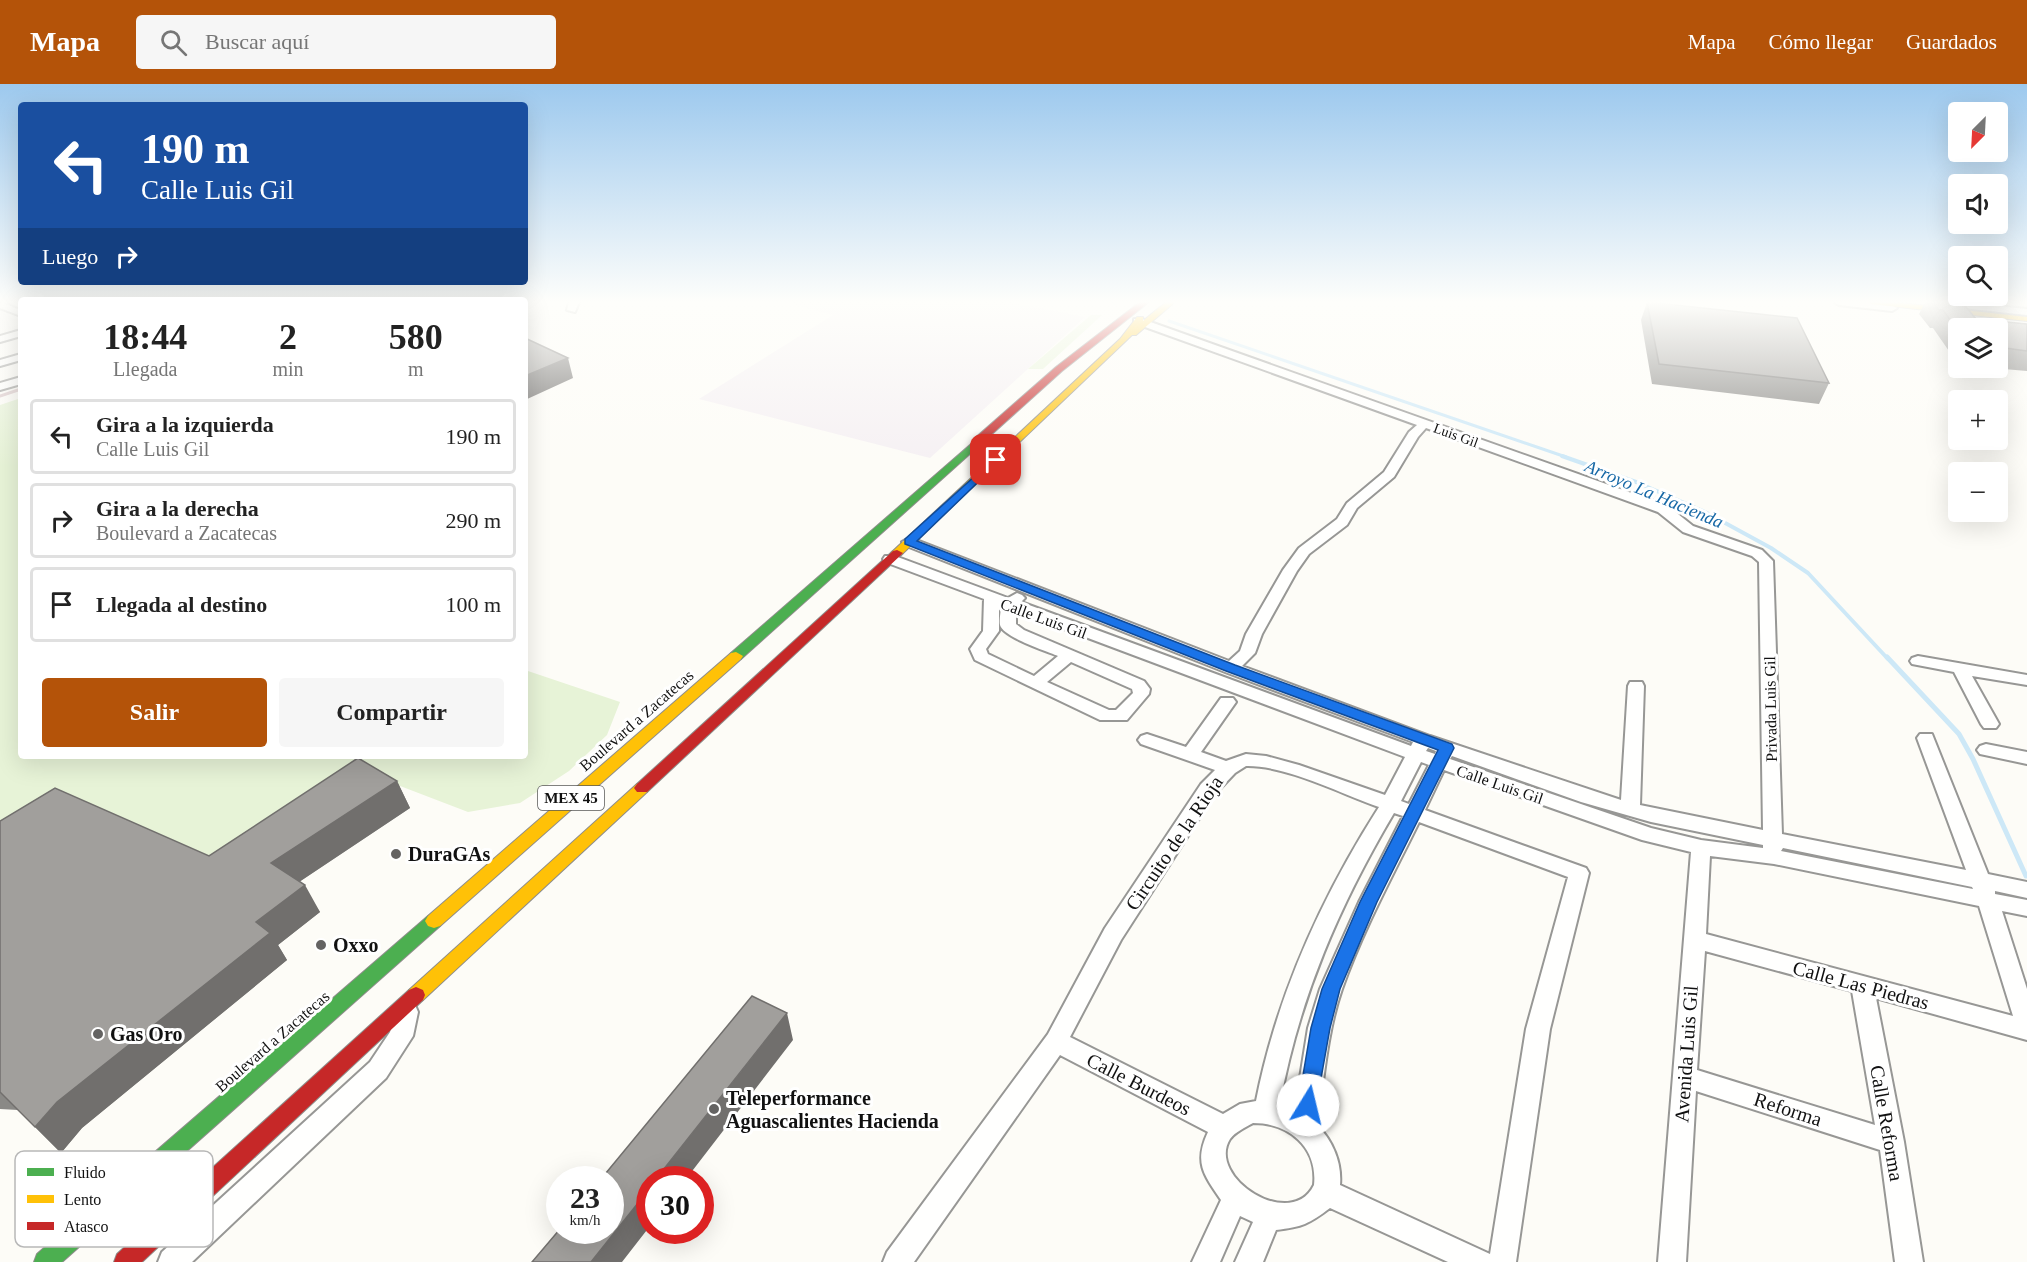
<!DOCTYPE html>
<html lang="es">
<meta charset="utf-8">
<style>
:root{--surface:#fff;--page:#f6f6f6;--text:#222;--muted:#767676;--line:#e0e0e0;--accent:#b45309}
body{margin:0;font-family:Georgia,serif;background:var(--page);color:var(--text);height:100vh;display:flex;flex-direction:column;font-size:22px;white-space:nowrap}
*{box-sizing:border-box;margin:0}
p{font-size:20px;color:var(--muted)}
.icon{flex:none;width:33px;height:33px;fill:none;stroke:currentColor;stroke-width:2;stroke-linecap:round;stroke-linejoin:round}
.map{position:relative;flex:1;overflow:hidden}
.panel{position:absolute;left:18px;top:213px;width:510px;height:462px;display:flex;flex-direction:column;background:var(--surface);border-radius:6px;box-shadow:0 6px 24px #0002}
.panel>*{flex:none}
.banner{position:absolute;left:18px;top:18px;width:510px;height:183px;border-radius:6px;box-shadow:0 6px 24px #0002;background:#1a4fa0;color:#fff;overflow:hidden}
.needle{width:39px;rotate:204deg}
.buttons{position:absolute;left:1948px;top:18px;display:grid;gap:12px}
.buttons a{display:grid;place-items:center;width:60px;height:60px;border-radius:6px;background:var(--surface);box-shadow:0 6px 24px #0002;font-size:30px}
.speed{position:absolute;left:546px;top:1082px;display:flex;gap:12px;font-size:30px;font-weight:700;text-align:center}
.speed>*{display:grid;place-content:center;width:78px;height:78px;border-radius:50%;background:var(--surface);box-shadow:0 6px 24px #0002;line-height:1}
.speed small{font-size:15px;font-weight:400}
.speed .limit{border:9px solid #d22;background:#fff;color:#111}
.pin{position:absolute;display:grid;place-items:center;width:51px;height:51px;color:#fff;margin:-26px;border-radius:12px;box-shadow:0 3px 9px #0006}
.me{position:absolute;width:66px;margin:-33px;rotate:9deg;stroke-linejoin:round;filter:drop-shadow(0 0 4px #0008)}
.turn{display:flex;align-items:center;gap:21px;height:126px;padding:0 24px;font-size:27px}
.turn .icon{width:78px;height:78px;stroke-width:2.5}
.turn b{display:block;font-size:42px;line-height:51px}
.then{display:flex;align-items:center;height:57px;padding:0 24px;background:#0003;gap:12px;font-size:22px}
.eta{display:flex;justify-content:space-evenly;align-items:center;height:102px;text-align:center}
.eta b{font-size:36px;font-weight:600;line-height:42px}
.action{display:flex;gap:12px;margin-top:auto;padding:12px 24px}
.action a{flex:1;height:69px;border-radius:6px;background:var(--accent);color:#fff;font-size:24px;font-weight:600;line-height:69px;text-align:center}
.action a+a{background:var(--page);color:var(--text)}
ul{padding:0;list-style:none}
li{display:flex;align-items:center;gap:18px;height:75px;margin:0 12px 9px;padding:0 12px;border:3px solid var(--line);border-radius:6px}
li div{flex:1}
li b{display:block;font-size:22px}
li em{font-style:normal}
header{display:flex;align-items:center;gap:36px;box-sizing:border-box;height:84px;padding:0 30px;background:var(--accent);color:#fff}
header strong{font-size:28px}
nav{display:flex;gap:33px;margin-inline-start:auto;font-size:21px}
.search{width:420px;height:54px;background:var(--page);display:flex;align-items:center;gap:15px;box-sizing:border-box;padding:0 21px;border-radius:6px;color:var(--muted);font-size:22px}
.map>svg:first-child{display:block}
.industrial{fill:#f5f0f3}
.green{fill:#e7f3d7}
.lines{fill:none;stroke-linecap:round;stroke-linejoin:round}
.stream-far2{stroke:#cde8f7;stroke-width:3}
.stream-far1{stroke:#cde8f7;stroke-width:4}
.stream{stroke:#cde8f7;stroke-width:5}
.street-casing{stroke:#979795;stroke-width:4}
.fast-casing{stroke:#8e8d8b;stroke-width:2}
.slow-casing{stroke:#8e8d8b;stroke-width:2}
.jam-casing{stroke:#8e8d8b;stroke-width:2}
.street{fill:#fffffe;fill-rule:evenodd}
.fast{fill:#4caf50;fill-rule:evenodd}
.slow{fill:#ffc107;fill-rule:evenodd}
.jam{fill:#c62828;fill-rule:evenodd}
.rail{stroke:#d9c6c7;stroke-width:3}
.wall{fill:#8a8986}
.shaded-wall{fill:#716f6d}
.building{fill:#a19f9c;stroke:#716f6d;stroke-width:1.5}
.route{fill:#1a73e8;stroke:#114b97;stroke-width:1.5}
.poi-dot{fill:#646362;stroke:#fff;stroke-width:2}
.labels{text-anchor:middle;stroke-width:6;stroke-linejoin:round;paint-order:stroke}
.far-street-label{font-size:14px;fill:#111;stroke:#fff}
.shield{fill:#fff;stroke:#585858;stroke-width:1.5}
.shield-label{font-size:15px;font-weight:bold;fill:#111}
.street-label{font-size:16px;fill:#111;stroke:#fff}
.water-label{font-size:18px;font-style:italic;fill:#1768a6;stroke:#fff}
.near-street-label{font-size:20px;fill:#111;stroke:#fff}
.near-poi-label{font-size:20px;font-weight:bold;fill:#111;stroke:#fff;text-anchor:start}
.key{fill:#fff;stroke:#b8b8b8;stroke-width:1.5}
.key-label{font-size:16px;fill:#111}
</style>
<header>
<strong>Mapa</strong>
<div class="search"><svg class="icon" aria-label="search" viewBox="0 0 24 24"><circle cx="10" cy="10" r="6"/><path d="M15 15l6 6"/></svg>Buscar aquí</div>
<nav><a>Mapa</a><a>Cómo llegar</a><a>Guardados</a></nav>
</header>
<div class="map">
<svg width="2027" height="1178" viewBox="0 0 2027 1178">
<rect width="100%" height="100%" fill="#fdfcf7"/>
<!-- industrial -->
<path class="industrial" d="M785,218H1010L1085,233L930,374L699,315L833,231Z"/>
<!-- green -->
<path class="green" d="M1091,231H1102L1043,285H1028Z
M21,314V672H525V586L620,618L607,651L569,687L520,719L468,728L374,692L235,793L0,769V321Z"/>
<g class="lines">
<!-- stream-far2 -->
<path class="stream-far2" d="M1113,218L1116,219
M1169,237L1566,373"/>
<!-- stream-far1 -->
<path class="stream-far1" d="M1562,372L1636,398L1705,428L1771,464L1808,489L1888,575"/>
<!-- stream -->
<path class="stream" d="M1887,573L1959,650L1973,675L2026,792"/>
<defs>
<path id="street" d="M0,218L21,226V232L0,224Z
M569,218H579L575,228L567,226Z
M1834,218C1850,218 1884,215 1897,224L1892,227L1839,221Z
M1930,218H1961L2027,225V231L1935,221Z
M1134,235H1142L1668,422L1693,442L1762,466L1773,477L1782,750L1966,786L1917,654L1920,650H1932L1988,790L2027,798V814L1995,807V810L2027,816V832L2002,827L2027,905V956L1876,914L1904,1058L1923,1178H1895L1880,1066L1696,1007L1686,1178H1658L1691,768L1642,756L1444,686L1425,726L1586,784L1589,789L1550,945L1516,1178H1448L1330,1124C1309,1140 1302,1143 1276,1146L1263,1178H1235L1253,1138L1240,1132L1220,1178H1192L1221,1116C1203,1090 1194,1078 1208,1048L1060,971L914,1178H883L887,1168L1048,950L1105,844L1201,700L1215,686L1141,660L1138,656L1141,652L1147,650L1186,663L1221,614H1233L1236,618L1201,668L1226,677L1246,670L1266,672L1299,681L1385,711L1405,673L1016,527V540L1024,546L1144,597L1150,605L1149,610L1127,636H1100L975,576L970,565L983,547L984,515L885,478L883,475L885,472H895L1008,514L1017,509L1022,511L1025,514L1021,518L1411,662L1413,658L1225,588L904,461L902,458L909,454L914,455L1229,577L1240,567L1246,550L1283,486L1299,464L1337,435L1347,419L1384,388L1409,348L1417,341L1134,239ZM1426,344L1658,428L1683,448L1752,472L1759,478L1763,746L1640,721L1644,602L1642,598H1630L1628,602L1621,716L1430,652L1242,582L1255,569L1262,550L1297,487L1309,470L1347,441L1357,424L1394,393L1418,353ZM999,521L1001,522C1001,527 999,535 1000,541C1003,553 1046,567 1058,572L1034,592L988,570L986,565L999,547ZM1071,578L1132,605L1133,609L1116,626H1109L1047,598ZM1428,664L1436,667L1435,670L1426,667ZM1452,672L1581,718L1651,738L1763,761V764L1701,756L1651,744L1450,675ZM1421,678L1429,681L1409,720L1401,717ZM1246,682C1285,681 1342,710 1379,723C1321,814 1277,911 1256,1017L1240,1020L1223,1030L1070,953L1121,856L1215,710L1235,689ZM1394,729L1403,732L1359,818L1320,905L1308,944L1295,1025L1280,1019C1299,914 1340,820 1394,729ZM1419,738L1568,793L1526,945L1490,1170L1340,1101C1342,1079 1333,1057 1317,1041C1324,996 1327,948 1342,905C1362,848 1392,793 1419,738ZM1783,764L1972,803L1973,805L1781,767ZM1710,772L1774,780L1979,822L2013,932L1706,850ZM1705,867L1852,907L1875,1041L1697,986ZM1253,1039C1289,1039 1318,1063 1314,1101C1291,1148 1206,1093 1230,1055C1235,1048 1246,1043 1253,1039Z
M21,246V252L0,258V252Z
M21,270V276L0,282V276Z
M21,293V300L0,306V299Z
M1918,572L2027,591V601L1972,592L1999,640L1996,644H1984L1981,640L1954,588L1912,580L1910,577L1912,574Z
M1986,660L2027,668V680L1980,670L1977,666L1980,662Z
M407,918L415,921L418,928L413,952L386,994L192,1178H158L162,1168L370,978L390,948L399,921Z"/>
<path id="fast" d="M978,354L982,355V359L741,575H731L729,572L731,569Z
M434,830L440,832L443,837L440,842L62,1178H34L37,1170L428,832Z"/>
<path id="slow" d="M1166,218H1175L1136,251H1132L901,471H893L891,469L893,467L1120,255L1137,233H1143V237Z
M1867,218H1892L2027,233V237L1871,220Z
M736,568L743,572L741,575L440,842L434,844L428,842L425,837L428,832L731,569Z
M642,699L647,700L650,704L647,708L423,916L416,919L409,916L407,911L409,906L637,700Z"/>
<path id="jam" d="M1140,218H1149L1062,287L982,359H974V355L1056,283Z
M897,466L903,469L901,471L647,708H637L634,704L637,700L893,467Z
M416,903L423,906L425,911L423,916L142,1178H114L117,1170L409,906Z"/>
</defs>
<!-- street casing -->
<use href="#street" class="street-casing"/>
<!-- fast casing -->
<use href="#fast" class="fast-casing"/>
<!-- slow casing -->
<use href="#slow" class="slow-casing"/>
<!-- jam casing -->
<use href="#jam" class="jam-casing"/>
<!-- street -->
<use href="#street" class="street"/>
<!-- fast -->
<use href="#fast" class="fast"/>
<!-- slow -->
<use href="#slow" class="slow"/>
<!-- jam -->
<use href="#jam" class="jam"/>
<!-- rail -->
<path class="rail" d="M0,312L21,305"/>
</g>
<!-- wall -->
<path class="wall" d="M1647,218L1829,299L1819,320L1652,300L1641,236Z
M1925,218H1962L1976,235L2027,240V287L1992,284H1998V244H1959V280H1958L1933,244H1930L1919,230Z
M397,697L410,724L299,798L320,828L278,861L287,876L82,1044L61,1069L18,1026L0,1025V737L209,772Z"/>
<!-- shaded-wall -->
<path class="shaded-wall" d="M568,274L573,294L525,316V292Z
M397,697L410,724L287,806L271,779Z
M305,801L320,828L278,861L287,876L82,1044L61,1069L35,1043L57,1018L256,838Z
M787,929L793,956L686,1095H656Z
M650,1104V1142L622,1178H591Z"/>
<!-- building -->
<path class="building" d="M1647,218L1797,234L1829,299L1659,280Z
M1933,218H1962L1976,235L2027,240V267L1998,263V244H1959V248L1943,226H1939Z
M525,254L568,274L525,292Z
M358,674L397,697L271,779L305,801L256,838L270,849L57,1018L35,1043L0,1008V737L55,704L209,772Z
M752,912L787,929L656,1095H650V1104L591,1178H532L560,1145V1146H610V1095H601Z"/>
<!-- sky -->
<linearGradient id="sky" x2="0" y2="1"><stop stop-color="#9dc9ee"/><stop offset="0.57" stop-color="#fefefb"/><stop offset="1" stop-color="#fefefb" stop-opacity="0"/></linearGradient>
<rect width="2027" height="383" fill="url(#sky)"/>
<!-- route -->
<path class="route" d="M996,373L1001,376L999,378L917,457L1235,581L1452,660L1454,664L1377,818L1340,905L1330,944L1315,1028L1308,1031L1301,1028L1298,1021L1311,944L1322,905L1360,818L1438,666L1226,587L905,460V455Z"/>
<!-- markers -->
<g class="poi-dot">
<circle cx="396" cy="770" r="6"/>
<circle cx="321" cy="861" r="6"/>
<circle cx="98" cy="950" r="6"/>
<circle cx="714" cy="1025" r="6"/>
</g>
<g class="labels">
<!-- far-street labels -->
<g class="far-street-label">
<text transform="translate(1456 351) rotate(20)" y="5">Luis Gil</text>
</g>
<!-- shield labels -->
<rect class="shield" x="538" y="702" width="66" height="24" rx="4.5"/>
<g class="shield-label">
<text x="571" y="719">MEX 45</text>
</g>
<!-- street labels -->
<g class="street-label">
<text transform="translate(1044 534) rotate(20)" y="6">Calle Luis Gil</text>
<text transform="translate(1770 625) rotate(-91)" y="6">Privada Luis Gil</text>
<text transform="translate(636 636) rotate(-41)" y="6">Boulevard a Zacatecas</text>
<text transform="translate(1500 700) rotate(19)" y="6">Calle Luis Gil</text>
<text transform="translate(272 957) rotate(-41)" y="6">Boulevard a Zacatecas</text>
</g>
<!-- water labels -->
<g class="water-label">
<text transform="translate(1654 410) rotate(23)" y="6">Arroyo La Hacienda</text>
</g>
<!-- near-street labels -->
<g class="near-street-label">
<text transform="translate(1174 759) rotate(-56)" y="7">Circuito de la Rioja</text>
<text transform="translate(1861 901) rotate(15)" y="7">Calle Las Piedras</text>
<text transform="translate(1686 970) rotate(-86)" y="7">Avenida Luis Gil</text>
<text transform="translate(1139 1000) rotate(27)" y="7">Calle Burdeos</text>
<text transform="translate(1788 1025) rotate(18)" y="7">Reforma</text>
<text transform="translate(1887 1039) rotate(80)" y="7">Calle Reforma</text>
</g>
<!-- near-poi labels -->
<g class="near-poi-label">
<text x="408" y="777">DuraGAs</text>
<text x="333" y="868">Oxxo</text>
<text x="110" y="957">Gas Oro</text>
<text x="726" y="1021">Teleperformance<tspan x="726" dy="23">Aguascalientes Hacienda</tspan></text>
</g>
</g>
<!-- legend -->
<rect x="15" y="1067" width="198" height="96" rx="9" class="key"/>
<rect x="27" y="1084" width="27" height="8" fill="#4caf50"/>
<rect x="27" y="1111" width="27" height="8" fill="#ffc107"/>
<rect x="27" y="1138" width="27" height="8" fill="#c62828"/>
<g class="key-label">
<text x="64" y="1094">Fluido</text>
<text x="64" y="1121">Lento</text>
<text x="64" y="1148">Atasco</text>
</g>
</svg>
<div class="buttons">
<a><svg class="needle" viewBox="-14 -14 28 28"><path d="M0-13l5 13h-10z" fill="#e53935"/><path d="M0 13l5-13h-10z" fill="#767676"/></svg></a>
<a><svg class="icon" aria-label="sound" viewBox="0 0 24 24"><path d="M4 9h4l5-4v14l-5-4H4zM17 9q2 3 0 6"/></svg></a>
<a><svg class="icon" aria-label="search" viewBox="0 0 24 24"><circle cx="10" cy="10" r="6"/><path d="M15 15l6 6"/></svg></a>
<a><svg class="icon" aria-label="layers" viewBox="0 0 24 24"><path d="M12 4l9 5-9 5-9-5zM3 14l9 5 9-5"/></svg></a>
<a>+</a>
<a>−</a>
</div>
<div class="speed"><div>23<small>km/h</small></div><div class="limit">30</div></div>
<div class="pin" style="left:996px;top:376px;background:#d93025"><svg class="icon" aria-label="arrive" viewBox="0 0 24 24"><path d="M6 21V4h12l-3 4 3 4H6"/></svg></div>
<svg class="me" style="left:1308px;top:1021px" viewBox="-20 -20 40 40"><circle r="19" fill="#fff"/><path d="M0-13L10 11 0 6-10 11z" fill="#1a73e8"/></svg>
<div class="banner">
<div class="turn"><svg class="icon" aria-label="left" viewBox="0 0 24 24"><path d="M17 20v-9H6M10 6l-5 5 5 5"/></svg><div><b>190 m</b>Calle Luis Gil</div></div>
<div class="then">Luego<svg class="icon" aria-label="right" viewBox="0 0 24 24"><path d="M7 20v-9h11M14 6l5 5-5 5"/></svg></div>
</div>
<section class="panel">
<div class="eta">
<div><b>18:44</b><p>Llegada</p></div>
<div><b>2</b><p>min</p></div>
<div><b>580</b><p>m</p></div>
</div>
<ul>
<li><svg class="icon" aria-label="left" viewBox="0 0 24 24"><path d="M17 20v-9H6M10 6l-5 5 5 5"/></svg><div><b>Gira a la izquierda</b><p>Calle Luis Gil</p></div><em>190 m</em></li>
<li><svg class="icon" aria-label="right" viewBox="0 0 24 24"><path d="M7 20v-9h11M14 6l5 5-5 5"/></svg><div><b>Gira a la derecha</b><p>Boulevard a Zacatecas</p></div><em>290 m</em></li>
<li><svg class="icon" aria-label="arrive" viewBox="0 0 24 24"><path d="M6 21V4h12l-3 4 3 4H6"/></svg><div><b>Llegada al destino</b></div><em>100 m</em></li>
</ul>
<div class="action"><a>Salir</a><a>Compartir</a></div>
</section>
</div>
